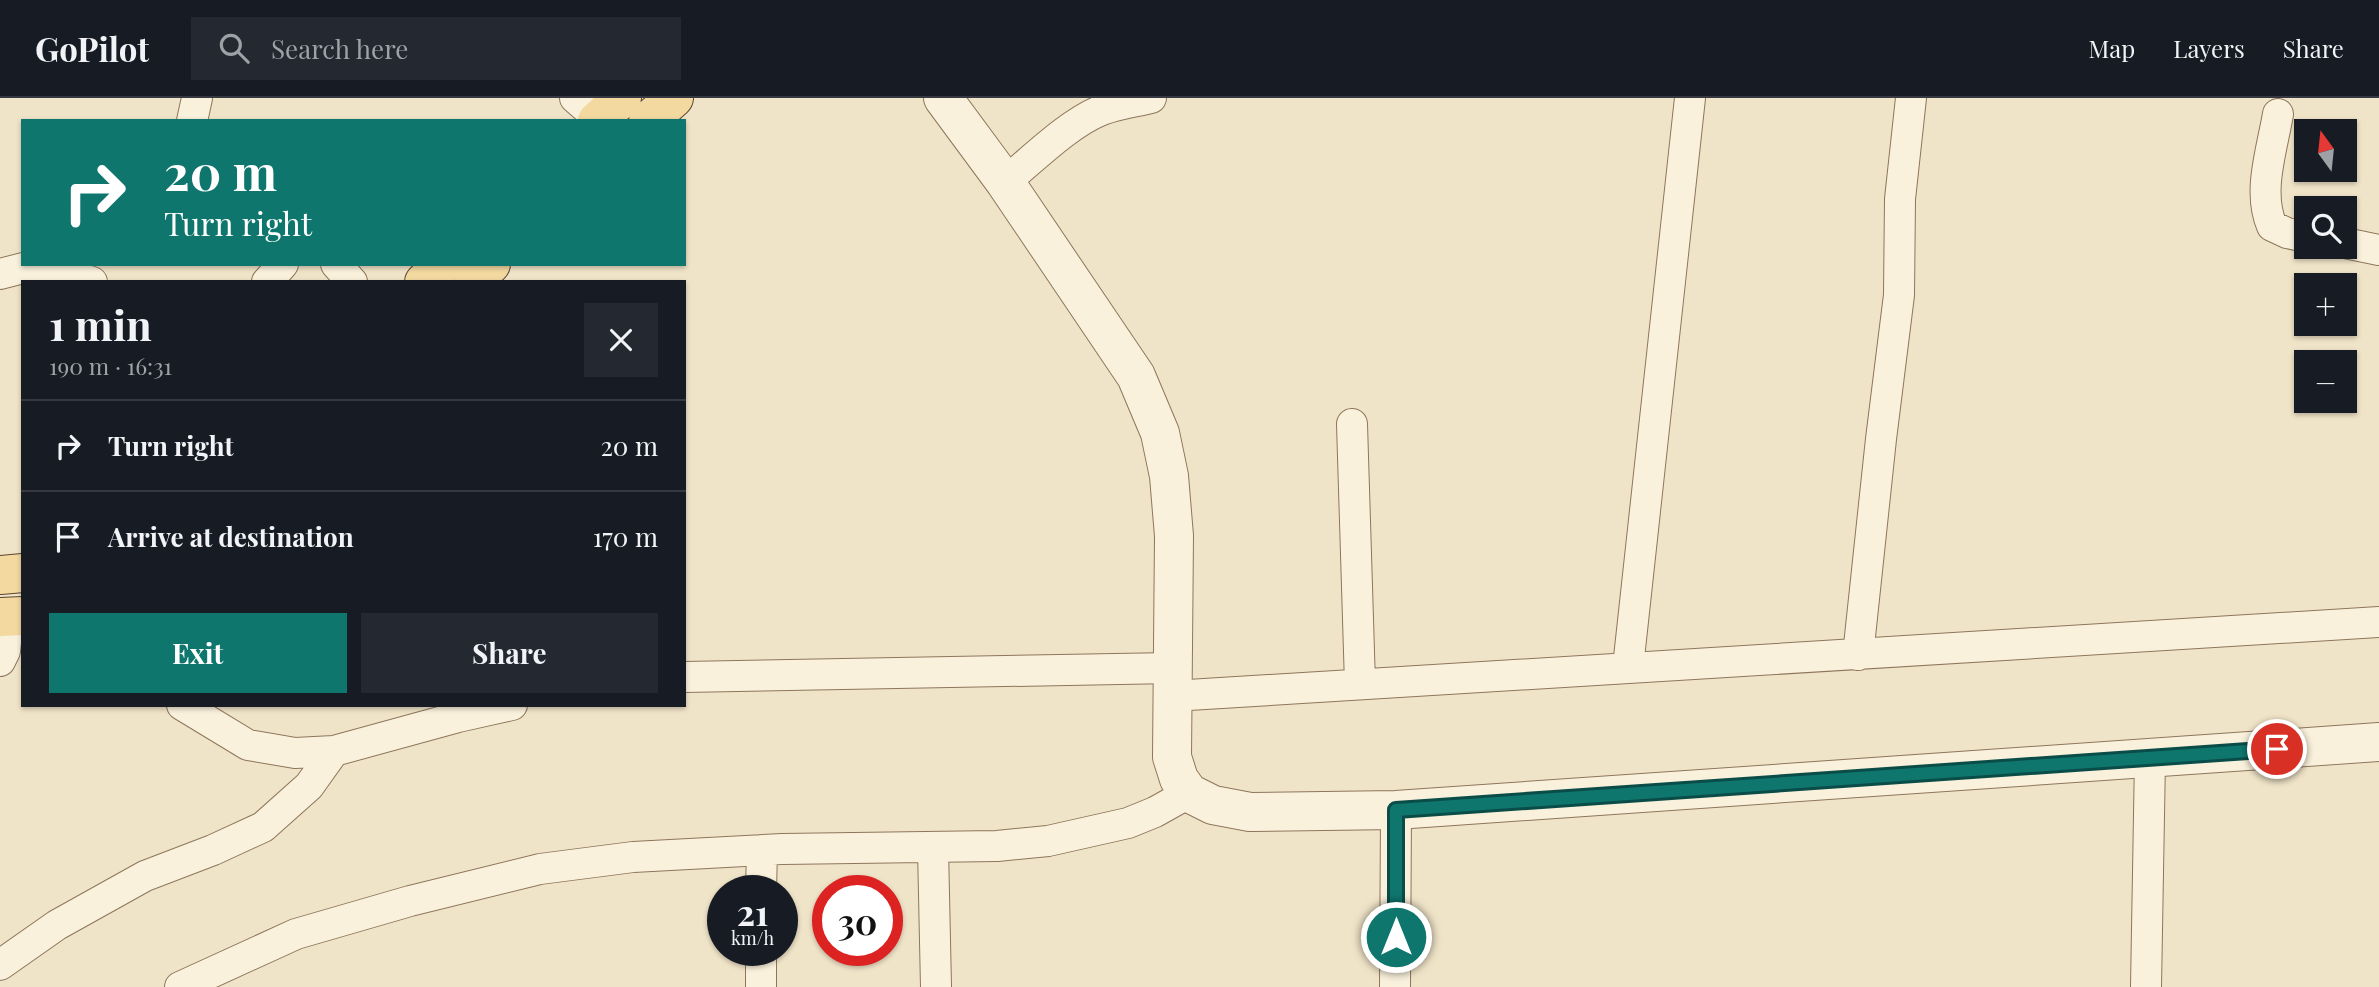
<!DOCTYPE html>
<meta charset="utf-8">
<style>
:root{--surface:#171b24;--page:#242831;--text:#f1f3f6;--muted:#9ea1a6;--line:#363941;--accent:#0f766e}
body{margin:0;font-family:"Playfair Display",serif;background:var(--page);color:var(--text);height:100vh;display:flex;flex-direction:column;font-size:26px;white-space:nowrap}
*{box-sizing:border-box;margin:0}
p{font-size:23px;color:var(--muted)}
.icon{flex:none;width:38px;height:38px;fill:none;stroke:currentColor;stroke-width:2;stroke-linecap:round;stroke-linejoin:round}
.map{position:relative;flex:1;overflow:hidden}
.side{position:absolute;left:21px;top:182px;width:665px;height:427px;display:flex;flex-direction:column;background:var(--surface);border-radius:0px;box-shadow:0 2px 5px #0004}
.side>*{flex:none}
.top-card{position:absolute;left:21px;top:21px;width:665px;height:147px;border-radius:0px;box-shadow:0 2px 5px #0004;background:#0f766e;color:#fff;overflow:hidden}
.needle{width:46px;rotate:345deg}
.tools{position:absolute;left:2294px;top:21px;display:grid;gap:14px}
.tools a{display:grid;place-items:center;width:63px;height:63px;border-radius:0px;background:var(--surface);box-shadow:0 2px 5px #0004;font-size:35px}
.speed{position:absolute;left:707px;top:777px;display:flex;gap:14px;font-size:35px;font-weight:700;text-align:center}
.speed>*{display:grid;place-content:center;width:91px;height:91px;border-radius:50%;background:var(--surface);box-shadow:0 2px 5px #0004;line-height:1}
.speed small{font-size:18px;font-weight:400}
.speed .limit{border:10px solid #d22;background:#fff;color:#111}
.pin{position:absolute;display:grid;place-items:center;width:60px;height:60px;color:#fff;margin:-30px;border:4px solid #fff;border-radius:50%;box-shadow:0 2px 7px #0007}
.me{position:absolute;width:77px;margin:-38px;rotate:0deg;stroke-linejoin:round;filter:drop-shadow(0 0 5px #0008)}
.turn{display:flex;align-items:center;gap:24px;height:147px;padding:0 28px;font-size:32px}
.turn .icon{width:91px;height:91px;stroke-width:2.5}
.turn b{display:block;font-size:49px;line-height:60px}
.round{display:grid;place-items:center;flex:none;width:74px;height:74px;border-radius:0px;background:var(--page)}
.overview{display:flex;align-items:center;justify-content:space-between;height:119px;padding:0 28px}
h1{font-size:42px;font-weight:700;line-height:52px}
.button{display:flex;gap:14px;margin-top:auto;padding:14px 28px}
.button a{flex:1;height:80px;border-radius:0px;background:var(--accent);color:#fff;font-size:28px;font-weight:700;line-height:80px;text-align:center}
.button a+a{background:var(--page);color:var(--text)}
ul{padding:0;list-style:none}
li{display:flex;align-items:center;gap:21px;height:91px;padding:0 28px;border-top:2px solid var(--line)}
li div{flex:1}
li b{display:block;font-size:26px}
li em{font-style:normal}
header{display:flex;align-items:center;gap:42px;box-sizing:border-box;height:98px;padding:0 35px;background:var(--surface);border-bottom:2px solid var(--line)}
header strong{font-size:33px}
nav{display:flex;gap:38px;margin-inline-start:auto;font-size:24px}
.search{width:490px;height:63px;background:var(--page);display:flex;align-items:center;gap:18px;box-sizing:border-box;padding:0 24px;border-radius:0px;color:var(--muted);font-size:26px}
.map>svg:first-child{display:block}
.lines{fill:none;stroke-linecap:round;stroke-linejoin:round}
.minor-casing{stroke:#8d765c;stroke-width:32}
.tertiary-casing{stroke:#8d765c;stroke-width:40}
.primary-casing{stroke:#5b4430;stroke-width:40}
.minor{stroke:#faf1dc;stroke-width:30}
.tertiary{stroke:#faf1dc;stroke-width:38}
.primary{stroke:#f3d9a0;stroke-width:38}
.route-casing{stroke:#0a4d48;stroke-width:18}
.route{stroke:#0f766e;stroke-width:12}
</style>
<header>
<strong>GoPilot</strong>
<div class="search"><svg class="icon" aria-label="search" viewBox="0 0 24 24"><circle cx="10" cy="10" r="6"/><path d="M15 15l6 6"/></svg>Search here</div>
<nav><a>Map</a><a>Layers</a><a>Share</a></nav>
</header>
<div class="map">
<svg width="2379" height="889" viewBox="0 0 2379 889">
<rect width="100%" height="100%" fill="#f0e4c8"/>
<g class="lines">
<defs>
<path id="minor" d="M575,0L599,21
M2278,16C2272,52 2257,94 2272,128L2287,135L2306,139
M192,23L197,0
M1005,84C1032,62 1070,24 1102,12C1118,6 1135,4 1151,0
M2345,145L2379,152
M336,166L352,184
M0,176L35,167L49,169L92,184
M267,184L283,166
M1352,326L1360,586
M1858,557L1881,341L1899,197L1900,101L1911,0
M0,563L5,553L9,519
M1628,569L1690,0
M684,579L1172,570
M1172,598L2379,524
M182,607L248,647L295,655L334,653L458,619L512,607
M933,750L936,889
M761,793L762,752
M0,867L57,827L145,778L213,752L263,729L309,688L334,653
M180,889L296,836L410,803L540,771L633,759L782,751L997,748L1048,743L1128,725L1155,714L1189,695
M761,889V852
M1395,889L1396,712
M2146,889L2150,660"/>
<path id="tertiary" d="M943,0L1005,84L1136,278L1160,335L1169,378L1174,438L1172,659L1179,681L1189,695L1213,707L1250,714L1396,712L2379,644"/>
<path id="primary" d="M597,23L622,0
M648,23L674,0
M424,184L443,166
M473,184L491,166
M0,477L23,475
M0,519L23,518"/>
</defs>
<!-- minor casing -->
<use href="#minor" class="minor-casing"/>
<!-- tertiary casing -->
<use href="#tertiary" class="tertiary-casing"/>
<!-- primary casing -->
<use href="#primary" class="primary-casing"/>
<!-- minor -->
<use href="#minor" class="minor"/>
<!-- tertiary -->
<use href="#tertiary" class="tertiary"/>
<!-- primary -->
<use href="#primary" class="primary"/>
</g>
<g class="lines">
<defs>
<path id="route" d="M1396,839V712L2277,651"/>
</defs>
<!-- route casing -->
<use href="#route" class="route-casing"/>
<!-- route -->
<use href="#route" class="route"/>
</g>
</svg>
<div class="tools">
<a><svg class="needle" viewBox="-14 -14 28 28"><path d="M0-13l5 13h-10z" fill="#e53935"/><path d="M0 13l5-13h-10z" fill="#9ea1a6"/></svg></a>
<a><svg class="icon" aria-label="search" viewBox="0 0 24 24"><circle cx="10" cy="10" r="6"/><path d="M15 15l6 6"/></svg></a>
<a>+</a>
<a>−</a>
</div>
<div class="speed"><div>21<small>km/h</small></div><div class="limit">30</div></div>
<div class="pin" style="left:2277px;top:651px;background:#d93025"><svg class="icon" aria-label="arrive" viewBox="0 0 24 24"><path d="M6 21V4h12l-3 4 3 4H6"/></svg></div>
<svg class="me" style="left:1396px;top:839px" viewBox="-20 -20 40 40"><circle r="17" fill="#0f766e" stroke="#fff" stroke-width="3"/><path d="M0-11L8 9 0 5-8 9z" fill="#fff"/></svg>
<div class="top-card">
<div class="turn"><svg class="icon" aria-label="right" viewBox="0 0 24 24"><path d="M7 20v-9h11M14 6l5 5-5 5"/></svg><div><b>20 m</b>Turn right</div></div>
</div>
<section class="side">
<div class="overview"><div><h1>1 min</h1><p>190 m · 16:31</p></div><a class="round"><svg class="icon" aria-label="close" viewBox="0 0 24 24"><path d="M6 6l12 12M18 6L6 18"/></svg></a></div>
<ul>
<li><svg class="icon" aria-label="right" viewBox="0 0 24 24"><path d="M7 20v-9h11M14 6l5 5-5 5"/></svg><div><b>Turn right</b></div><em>20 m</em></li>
<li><svg class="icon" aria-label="arrive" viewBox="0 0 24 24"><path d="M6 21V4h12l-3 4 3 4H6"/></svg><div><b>Arrive at destination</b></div><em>170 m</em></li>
</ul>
<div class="button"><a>Exit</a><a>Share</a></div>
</section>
</div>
